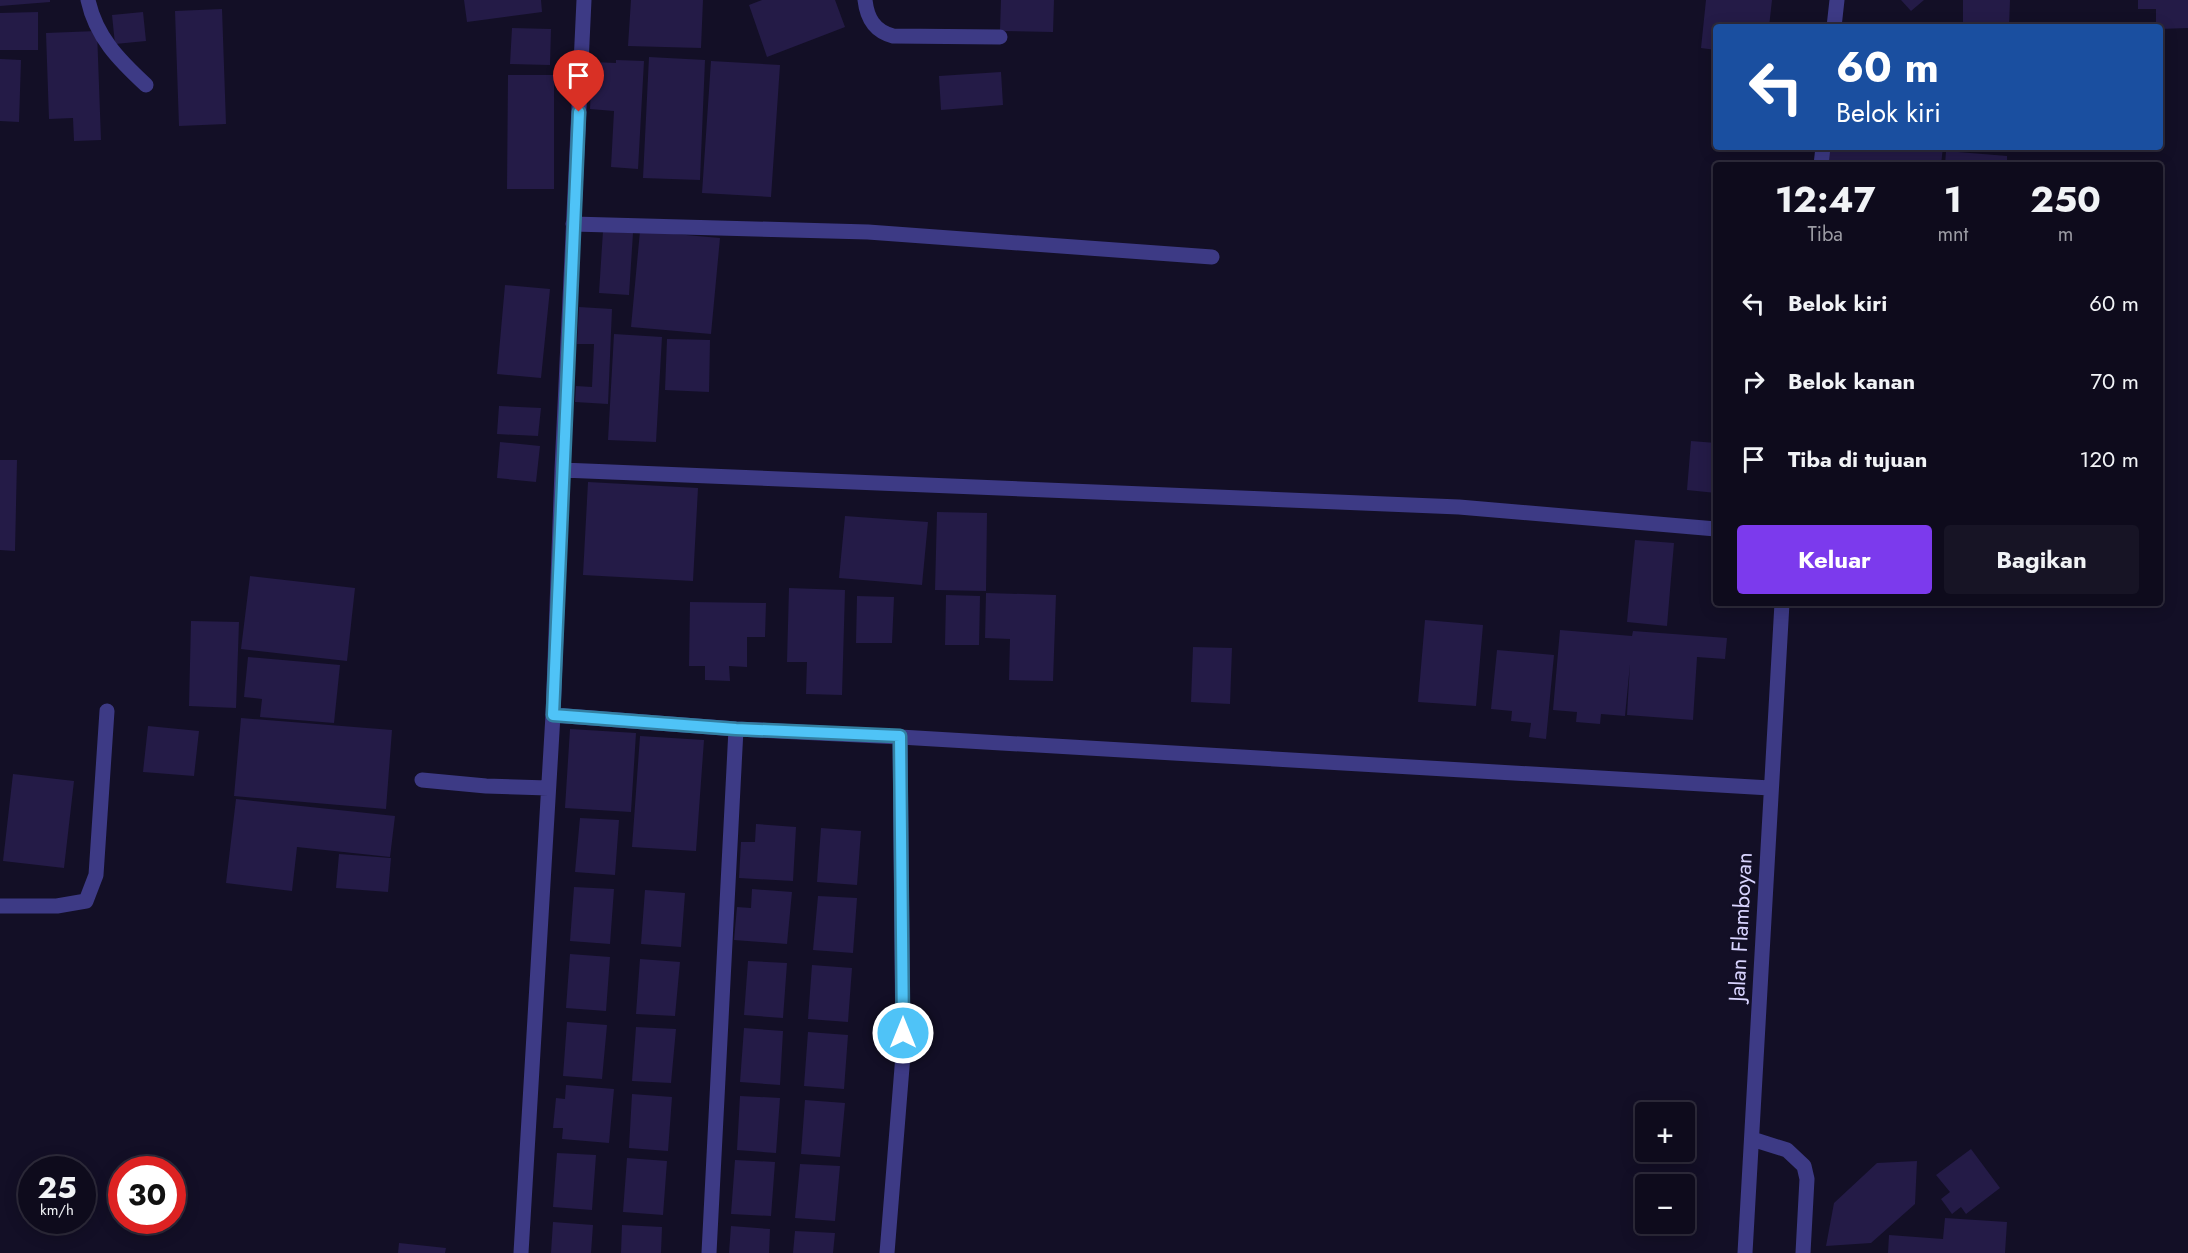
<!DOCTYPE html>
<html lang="id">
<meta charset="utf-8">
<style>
:root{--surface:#0e0b1c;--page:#171425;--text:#f1f3f6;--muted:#9b9ba3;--line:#2e2b3b;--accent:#7c3aed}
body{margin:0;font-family:Jost,sans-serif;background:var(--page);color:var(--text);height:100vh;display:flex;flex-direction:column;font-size:22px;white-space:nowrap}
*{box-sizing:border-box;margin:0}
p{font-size:20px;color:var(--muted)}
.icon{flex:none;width:33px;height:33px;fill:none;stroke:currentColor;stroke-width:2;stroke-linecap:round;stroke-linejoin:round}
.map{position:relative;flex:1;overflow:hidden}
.side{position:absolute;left:1713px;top:162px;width:450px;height:444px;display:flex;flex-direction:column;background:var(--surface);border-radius:6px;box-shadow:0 3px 15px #0003,0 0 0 2px var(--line)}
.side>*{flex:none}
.guide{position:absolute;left:1713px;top:24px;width:450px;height:126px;border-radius:6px;box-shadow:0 3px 15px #0003,0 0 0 2px var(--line);background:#1a4fa0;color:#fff;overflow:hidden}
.fabs{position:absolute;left:1635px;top:1102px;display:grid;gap:12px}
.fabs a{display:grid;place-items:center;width:60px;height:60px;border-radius:6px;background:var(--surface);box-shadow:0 3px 15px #0003,0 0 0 2px var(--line);font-size:30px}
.speed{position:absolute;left:18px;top:1156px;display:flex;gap:12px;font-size:30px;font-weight:700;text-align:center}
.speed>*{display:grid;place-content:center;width:78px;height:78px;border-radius:50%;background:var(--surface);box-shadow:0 3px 15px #0003,0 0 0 2px var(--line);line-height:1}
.speed small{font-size:15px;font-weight:400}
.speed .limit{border:9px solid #d22;background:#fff;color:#111}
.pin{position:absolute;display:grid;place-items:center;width:51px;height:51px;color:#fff;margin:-62px -26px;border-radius:50% 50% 50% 0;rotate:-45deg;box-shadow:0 0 6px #0007}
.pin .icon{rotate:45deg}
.me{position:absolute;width:66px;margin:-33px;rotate:0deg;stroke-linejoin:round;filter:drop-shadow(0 0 4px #0008)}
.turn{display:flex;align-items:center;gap:21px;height:126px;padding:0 24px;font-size:27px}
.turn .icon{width:78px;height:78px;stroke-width:2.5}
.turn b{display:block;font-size:42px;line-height:51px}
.eta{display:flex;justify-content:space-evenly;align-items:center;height:102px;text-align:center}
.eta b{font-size:36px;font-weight:700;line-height:42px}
.action{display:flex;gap:12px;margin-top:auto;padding:12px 24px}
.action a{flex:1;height:69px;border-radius:6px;background:var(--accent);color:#fff;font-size:24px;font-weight:700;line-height:69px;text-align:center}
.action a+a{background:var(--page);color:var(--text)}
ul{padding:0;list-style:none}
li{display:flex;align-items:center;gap:18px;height:78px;padding:0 24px}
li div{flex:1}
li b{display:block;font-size:22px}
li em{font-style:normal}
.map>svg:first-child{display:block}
.building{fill:#241b47}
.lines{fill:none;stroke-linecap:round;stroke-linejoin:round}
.minor{stroke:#3d3a85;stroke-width:15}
.route-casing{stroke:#337fa1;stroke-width:15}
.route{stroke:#4fc3f7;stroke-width:10}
.labels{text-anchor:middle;stroke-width:4.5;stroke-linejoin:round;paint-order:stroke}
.street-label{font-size:22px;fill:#d9d4ff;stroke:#130f26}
</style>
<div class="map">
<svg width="2188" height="1253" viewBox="0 0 2188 1253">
<rect width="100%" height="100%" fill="#130f26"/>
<!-- building -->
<path class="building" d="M0,0H50V2L0,6Z
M464,0H541L542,12L467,22Z
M631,0H703L701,48L628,46Z
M762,0H835L845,27L767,57L749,5Z
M1001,0H1054L1053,32L1000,31Z
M1706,0H1772L1769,27H1716V50L1701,48Z
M1901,0H1924L1911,11Z
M1963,0H2010L2009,27H1963Z
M2138,0H2188V28L2160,29V27H2156V9H2138Z
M222,9L226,124L179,126L175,11Z
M38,12V50H0V13Z
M143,12L146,41L115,44L112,15Z
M512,28L551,29L550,65L510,64Z
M97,31L101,140L74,141L73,118L49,119L46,33Z
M649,57L705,60L700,180L643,178Z
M0,59L21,60L19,122L0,121Z
M616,60L644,61L638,169L611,167L614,111L590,109L592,62L616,63Z
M711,61L780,65L771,197L702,193Z
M1001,72L1003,105L941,110L939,76Z
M508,75H554V189H507Z
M1829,147H1943L1941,165H1827Z
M1946,151L2007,156V165H1945Z
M603,231L633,233L629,295L599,293Z
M640,231L720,238L711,334L631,327Z
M505,285L550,289L541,378L497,374Z
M579,307L612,309L608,404L575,402L576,386L592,387L594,344H577Z
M614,334L662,337L656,442L608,440Z
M667,339L710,340L709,392L665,390Z
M499,406L541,408L538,436L497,434Z
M1691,441L1716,443V493L1687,490Z
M500,442L540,446L536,482L497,478Z
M0,460H17L15,551L0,550Z
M588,482L698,488L693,581L583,575Z
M937,512L987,513L986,591L935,590Z
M845,516L928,522L922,585L839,578Z
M1635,540L1674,543L1667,626L1627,622Z
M250,576L355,588L347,661L241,649Z
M789,588L845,590L842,695L806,694L807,662H787Z
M986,593L1056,595L1053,681L1009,680L1010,639L985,638Z
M946,595L980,596L979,645H945Z
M857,596L894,597L892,643H856Z
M690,602L766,603L765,637H747V667L729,666L730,681L705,680V666H689Z
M1425,620L1483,625L1476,706L1418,702Z
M191,621L239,622L236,708L189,706Z
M1560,630L1632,636L1633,631L1727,638L1725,659L1697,657L1693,720L1627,715L1630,664L1625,716L1601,714L1600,724L1576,722L1577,712L1553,710Z
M1193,647L1232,648L1230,704L1191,702Z
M1497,650L1554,655L1546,739L1529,737L1531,723L1511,721L1512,711L1491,709Z
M248,657L340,665L334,723L260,717L262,699L244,697Z
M241,718L392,730L386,809L234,796Z
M148,726L199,731L194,776L143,772Z
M570,729L636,733L631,812L565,808Z
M640,736L704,740L696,851L632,847Z
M13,774L74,781L64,868L3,861Z
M236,799L395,816L390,857L297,847L292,891L226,883Z
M580,818L619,820L615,875L575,872Z
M756,824L796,827L793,881L739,878L741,842H755Z
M821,828L861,831L857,885L817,882Z
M339,854L391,858L388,892L336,888Z
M574,887L614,889L610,944L570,941Z
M752,889L792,892L787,944L734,940L737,907L751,908Z
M645,890L685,893L681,947L641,944Z
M818,896L857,898L853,953L813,950Z
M570,954L610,957L606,1011L566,1008Z
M640,959L680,962L675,1016L636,1014Z
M748,961L787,963L783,1018L744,1015Z
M812,965L852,968L848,1022L808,1019Z
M567,1022L607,1025L602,1079L563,1076Z
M636,1027L676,1029L671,1083L632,1081Z
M744,1028L783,1031L780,1085L740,1082Z
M808,1032L848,1035L844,1089L804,1086Z
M566,1085L614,1089L609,1143L562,1139L563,1128H553L556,1098L565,1099Z
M632,1094L672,1097L668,1151L629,1148Z
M740,1096L780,1098L776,1153L737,1150Z
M805,1100L845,1103L840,1157L801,1154Z
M1971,1149L2000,1188L1966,1214L1961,1207L1952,1214L1941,1199L1950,1192L1936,1175Z
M557,1153L596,1155L592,1210L553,1207Z
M627,1158L667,1161L663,1215L623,1212Z
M735,1160L775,1162L771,1216L731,1214Z
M1917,1161L1915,1204L1871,1243L1826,1246L1834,1203L1877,1163Z
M800,1164L840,1166L835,1221L795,1218Z
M1945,1218L2007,1222L2005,1253H1888L1889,1235L1943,1239Z
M553,1222L593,1225L591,1253H551Z
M622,1225L662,1227L661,1253H621Z
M731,1226L770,1229L769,1253H729Z
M795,1231L835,1233L833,1253H793Z
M399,1243L446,1248L445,1253H398Z"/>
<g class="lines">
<!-- minor -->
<path class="minor" d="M88,0C96,37 119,60 146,85
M865,0C867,18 874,31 893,36L1000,37
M1834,27L1837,0
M1821,165L1823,147
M573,224L868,232L1212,257
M562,470L1459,507L1716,529
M553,715L736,729L900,737L903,1055L887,1253
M900,737L1770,788
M422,780L486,786L548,788
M0,906H57L86,901L96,875L107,711
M1752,1139L1787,1150L1804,1166L1807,1179L1803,1253
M521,1253L553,715L562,470L584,0
M709,1253L736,729
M1745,1253L1782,603"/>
</g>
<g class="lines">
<defs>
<path id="route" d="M579,112L553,715L736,729L900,736L903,1033"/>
</defs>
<!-- route casing -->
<use href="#route" class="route-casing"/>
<!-- route -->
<use href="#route" class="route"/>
</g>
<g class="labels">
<!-- street labels -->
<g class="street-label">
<text transform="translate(1740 927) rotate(-87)" y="8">Jalan Flamboyan</text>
</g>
</g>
</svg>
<div class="fabs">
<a>+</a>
<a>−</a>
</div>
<div class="speed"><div>25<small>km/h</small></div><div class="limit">30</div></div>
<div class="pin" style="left:579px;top:112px;background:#d93025"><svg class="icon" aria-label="arrive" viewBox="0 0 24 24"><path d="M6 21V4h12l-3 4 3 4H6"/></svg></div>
<svg class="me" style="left:903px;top:1033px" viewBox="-20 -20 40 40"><circle r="17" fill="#4fc3f7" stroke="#fff" stroke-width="3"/><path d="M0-11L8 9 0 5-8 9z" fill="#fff"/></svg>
<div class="guide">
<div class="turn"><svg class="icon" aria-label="left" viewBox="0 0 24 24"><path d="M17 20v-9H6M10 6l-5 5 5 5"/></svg><div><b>60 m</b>Belok kiri</div></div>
</div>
<section class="side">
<div class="eta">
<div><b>12:47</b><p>Tiba</p></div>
<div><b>1</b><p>mnt</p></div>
<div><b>250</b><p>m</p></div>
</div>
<ul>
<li><svg class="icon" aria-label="left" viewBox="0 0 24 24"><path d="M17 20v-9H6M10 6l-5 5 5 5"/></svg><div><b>Belok kiri</b></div><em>60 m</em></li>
<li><svg class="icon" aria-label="right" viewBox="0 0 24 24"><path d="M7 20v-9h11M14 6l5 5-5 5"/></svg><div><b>Belok kanan</b></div><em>70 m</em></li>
<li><svg class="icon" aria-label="arrive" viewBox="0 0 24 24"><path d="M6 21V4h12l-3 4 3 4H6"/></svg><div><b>Tiba di tujuan</b></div><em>120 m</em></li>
</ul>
<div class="action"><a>Keluar</a><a>Bagikan</a></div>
</section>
</div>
